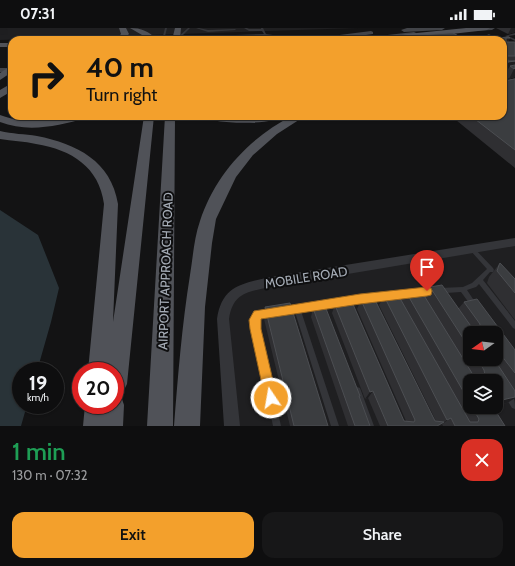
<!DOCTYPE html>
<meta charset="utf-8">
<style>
:root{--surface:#0e0e0f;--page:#171718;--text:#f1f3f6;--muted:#9b9c9e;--line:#2e2e2f;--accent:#f3a02c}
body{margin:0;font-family:Cabin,sans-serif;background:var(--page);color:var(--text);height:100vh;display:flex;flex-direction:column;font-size:15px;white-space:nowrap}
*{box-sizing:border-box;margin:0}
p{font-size:13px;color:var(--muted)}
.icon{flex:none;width:22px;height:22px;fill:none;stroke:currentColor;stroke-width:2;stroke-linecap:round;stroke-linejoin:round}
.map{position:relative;height:398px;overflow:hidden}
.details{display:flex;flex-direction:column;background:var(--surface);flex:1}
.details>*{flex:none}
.guide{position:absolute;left:8px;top:8px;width:499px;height:84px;border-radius:12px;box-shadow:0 1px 3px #0004,0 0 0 1px var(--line);background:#f3a02c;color:#111;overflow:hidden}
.needle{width:26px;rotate:256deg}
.buttons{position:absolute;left:463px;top:298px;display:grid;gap:8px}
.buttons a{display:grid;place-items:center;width:40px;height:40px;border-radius:8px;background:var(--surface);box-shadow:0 1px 3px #0004,0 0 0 1px var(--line);font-size:20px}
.speed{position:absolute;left:12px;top:334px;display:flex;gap:8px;font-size:20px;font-weight:700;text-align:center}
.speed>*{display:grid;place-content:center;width:52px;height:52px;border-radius:50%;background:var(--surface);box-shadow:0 1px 3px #0004,0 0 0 1px var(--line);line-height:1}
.speed small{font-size:10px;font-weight:400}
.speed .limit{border:6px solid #d22;background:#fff;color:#111}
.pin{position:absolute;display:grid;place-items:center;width:34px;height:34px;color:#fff;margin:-41px -17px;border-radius:50% 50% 50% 0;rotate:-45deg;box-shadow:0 0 4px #0007}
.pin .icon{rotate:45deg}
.me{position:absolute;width:44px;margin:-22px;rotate:348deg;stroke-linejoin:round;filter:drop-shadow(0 0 3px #0008)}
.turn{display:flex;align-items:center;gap:14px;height:84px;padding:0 12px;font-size:18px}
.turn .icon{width:52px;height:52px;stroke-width:2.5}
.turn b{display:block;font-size:28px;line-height:34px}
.round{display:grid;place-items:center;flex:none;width:42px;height:42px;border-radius:12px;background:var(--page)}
.summary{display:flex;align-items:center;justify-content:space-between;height:68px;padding:0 12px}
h1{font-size:24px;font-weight:600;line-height:30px;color:#1e9e55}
.primary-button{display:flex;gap:8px;margin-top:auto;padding:8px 12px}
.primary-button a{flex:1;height:46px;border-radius:12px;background:var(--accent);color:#111;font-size:16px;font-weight:600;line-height:46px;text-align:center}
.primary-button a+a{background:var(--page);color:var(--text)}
.status{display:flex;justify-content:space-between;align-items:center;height:28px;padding:0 20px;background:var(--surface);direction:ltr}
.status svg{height:11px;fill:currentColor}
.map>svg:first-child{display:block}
.built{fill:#1f1f21;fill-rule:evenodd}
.water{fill:#293338}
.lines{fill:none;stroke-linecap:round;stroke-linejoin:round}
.lane{fill:#343539;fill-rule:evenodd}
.street{fill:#343539;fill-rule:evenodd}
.secondary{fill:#424449;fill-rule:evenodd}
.primary{fill:#505258;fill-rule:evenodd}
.wall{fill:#2f2f32;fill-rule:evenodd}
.shaded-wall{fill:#1e1e20}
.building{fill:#3b3d40;stroke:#4c4e52}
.route{fill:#f3a02c;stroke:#9e681d}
.labels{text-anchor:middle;stroke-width:4;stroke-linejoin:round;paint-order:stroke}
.street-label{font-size:13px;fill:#a4abb5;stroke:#0e0e0f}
</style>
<div class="status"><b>07:31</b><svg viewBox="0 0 49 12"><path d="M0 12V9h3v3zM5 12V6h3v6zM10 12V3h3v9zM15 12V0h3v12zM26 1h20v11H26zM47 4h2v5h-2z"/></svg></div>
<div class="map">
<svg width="515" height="398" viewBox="0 0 515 398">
<rect width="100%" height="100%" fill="#131314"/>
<!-- built -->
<path class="built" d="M0,0H358L0,12Z
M515,212V398H235L227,271L242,260ZM470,305H496V331H470ZM470,353H496V379H470Z"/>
<!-- water -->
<path class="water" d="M0,182L38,207L59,260L51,294L37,343H21V377H27L21,398H0Z"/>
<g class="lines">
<!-- lane -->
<path class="lane" d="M165,0H167L164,12H162Z
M188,0H190L181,9L264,6L262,3H249L244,0H247L249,1H261V0H263L266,6L273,7L272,8L180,11L178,12H176L177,10L178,9Z
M196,0H199L208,2L235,1L236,2L208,4Z
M515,5V7L508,8L515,11V13L505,8Z
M487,6H489L500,12H497Z
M457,11H486L487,12H456Z
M515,43V45L503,47V45Z
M515,50V52H512L515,55V57L509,52Z
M472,219L474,220L493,240L494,242L493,244H490L483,252L515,293V301L513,300L479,256L476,259L467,262L477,277L476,279L474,280L472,279L461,264L416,267L301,283L339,398H331L295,284L286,285L284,284L283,282L284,280L416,261L463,259L472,255L487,241L470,222L469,221L470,220Z
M270,281L272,282L273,284L272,286L260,289L258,292V296L281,398H273L252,296V292L256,285Z
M357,359L360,360L374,398H366L353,363L354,360Z
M508,363C515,367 515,374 515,381L512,380L504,367L505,364Z"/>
<!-- street -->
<path class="street" d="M515,210V218L270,259C247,264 233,265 229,291L240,398H224L217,291C222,258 241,256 270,249Z"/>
<!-- secondary -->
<path class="secondary" d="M407,0H445L442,2L404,4L401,2Z
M469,0H495L492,2L471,3L469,2Z
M371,3L373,4V6L331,12H313L316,10Z
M414,4L416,5V7L378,12H358L361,10Z
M0,40H12V44H0Z"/>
<!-- primary -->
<path class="primary" d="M119,0H126L129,6L123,12H115L121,6Z
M130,0C141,0 149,3 157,12H149L142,7Z
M175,0H181L180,12H172Z
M466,0H490L487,2L398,12H382L383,10L407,6Z
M0,15H12V19H0Z
M12,37V44L0,52V45Z
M12,55V63L0,70V62Z
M0,87C7,89 14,92 21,92C44,95 65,88 87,88L86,90C58,98 28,105 0,94Z
M144,88H154L127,356L123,364L117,367L121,368L124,377L123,398H83L85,377H115V343H88L104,176C99,139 72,122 36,116C24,113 12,113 0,111V103C12,106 25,106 37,108C77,116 111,133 118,176L113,294Z
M165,88H175L173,398H147Z
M203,88H283C277,97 210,97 203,88Z
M292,88H305L277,106L253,127L236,149L216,191L212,215L205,279L200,398H174C178,347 182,297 190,247C193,229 194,210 200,193C215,147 249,110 292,88Z"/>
</g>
<!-- wall -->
<path class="wall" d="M496,0H515V4L508,6Z
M406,8L466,12H405Z
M510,10L508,14H515V49L509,51L505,48L507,43H503V12Z
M515,51V140L451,88H503Z
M500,235L515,251V292L487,255L489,249Z
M430,259L458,281L464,274L515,322V370L507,375L496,378V353H470V379H493L505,398H443L442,396L439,398H380L368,370L365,371L332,285L335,277L404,393H406L357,281L361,272L436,393L379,277L384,268L401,272L406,264L424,268ZM470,305H496V331H470Z
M265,279L328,398H290L264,291Z
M313,280L360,368L359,369L370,398H348L311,289Z"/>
<!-- shaded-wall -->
<path class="shaded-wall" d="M0,0H6L8,3V6L0,7Z
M511,0H515V4L508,6Z
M506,10H510L506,18Z
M515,33V49L509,51L514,41L510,38L507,43H503L508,34Z
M373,363L368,370L365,371L370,364Z
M515,369V370L507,375L496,378V376L502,372Z
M451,390L439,398L447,392Z"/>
<!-- building -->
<path class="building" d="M449,5H453L466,12H412L406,8Z
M509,9L510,10H506V14H515V28H507L508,33H515L508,34L507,37L503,35V12H468Z
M515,37V40L514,41L510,38Z
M515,51V122L471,88H503V53Z
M500,235L515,251V265L497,243L499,237Z
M442,257L475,304L476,305H470V321L430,259Z
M420,261L475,350L479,351L481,347H485L484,342L477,331H494L515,363V369L502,372L496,371V353H470V375L406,264Z
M397,265L470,394H478L479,391L472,379H493L505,398H455L451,390L447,392L384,268Z
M374,270L435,393L444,394L437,398H388L373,363L370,364L335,277L352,274L404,393L414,394L415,392L361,272Z
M477,271L515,322V345L497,322H496V305H479L480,296L464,274Z
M290,275L328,398H294L265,279Z
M325,278L360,368H359L370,398H355L313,280Z"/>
<!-- route -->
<path class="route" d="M427,259L431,260L432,263L431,267L427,268L360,276L261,291V301L277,370L275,375L271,377L266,375L250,301L249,292L254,283L360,266Z"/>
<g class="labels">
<!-- street labels -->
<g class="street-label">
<text transform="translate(165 243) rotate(-88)" y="5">AIRPORT APPROACH ROAD</text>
<text transform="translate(306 249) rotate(-9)" y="5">MOBILE ROAD</text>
</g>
</g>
</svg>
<div class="buttons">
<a><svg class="needle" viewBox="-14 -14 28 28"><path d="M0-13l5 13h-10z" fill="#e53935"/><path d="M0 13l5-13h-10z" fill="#9b9c9e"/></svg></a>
<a><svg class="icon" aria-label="layers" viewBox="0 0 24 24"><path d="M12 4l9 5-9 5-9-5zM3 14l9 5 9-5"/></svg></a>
</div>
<div class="speed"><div>19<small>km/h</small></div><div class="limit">20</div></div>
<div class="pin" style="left:427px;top:263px;background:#d93025"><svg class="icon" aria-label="arrive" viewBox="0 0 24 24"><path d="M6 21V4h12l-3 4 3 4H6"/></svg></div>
<svg class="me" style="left:271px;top:370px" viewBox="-20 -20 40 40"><circle r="17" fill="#f3a02c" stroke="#fff" stroke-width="3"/><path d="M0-11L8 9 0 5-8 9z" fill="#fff"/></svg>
<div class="guide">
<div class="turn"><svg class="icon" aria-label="right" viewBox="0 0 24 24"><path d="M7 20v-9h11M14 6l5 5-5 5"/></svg><div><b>40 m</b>Turn right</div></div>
</div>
</div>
<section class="details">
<div class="summary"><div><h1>1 min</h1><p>130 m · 07:32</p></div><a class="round" style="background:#d93025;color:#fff"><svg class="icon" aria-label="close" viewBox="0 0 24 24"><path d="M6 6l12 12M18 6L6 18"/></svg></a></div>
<div class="primary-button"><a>Exit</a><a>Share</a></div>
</section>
